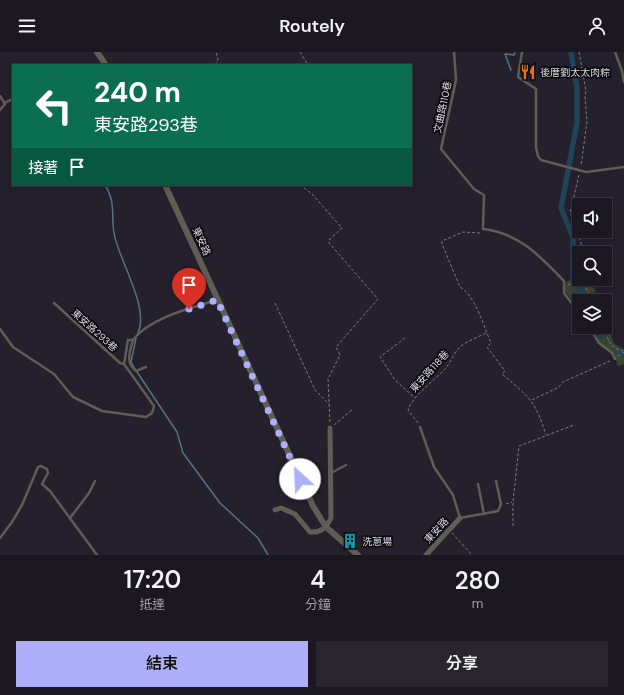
<!DOCTYPE html>
<html lang="zh-TW">
<meta charset="utf-8">
<style>
:root{--surface:#1b1821;--page:#28252e;--text:#f1f3f6;--muted:#a0a0a5;--line:#39373f;--accent:#adaffb}
body{margin:0;font-family:"DM Sans","Noto Sans TC",sans-serif;background:var(--page);color:var(--text);height:100vh;display:flex;flex-direction:column;font-size:15px;white-space:nowrap}
*{box-sizing:border-box;margin:0}
p{font-size:13px;color:var(--muted)}
.icon{flex:none;width:22px;height:22px;fill:none;stroke:currentColor;stroke-width:2;stroke-linecap:round;stroke-linejoin:round}
.map{position:relative;height:503px;overflow:hidden}
.sheet{display:flex;flex-direction:column;background:var(--surface);flex:1}
.sheet>*{flex:none}
.banner{position:absolute;left:12px;top:12px;width:400px;height:122px;border-radius:0px;box-shadow:0 2px 6px #0003,0 0 0 1px var(--line);background:#0b6e4f;color:#fff;overflow:hidden}
.buttons{position:absolute;left:572px;top:146px;display:grid;gap:8px}
.buttons a{display:grid;place-items:center;width:40px;height:40px;border-radius:0px;background:var(--surface);box-shadow:0 2px 6px #0003,0 0 0 1px var(--line);font-size:20px}
.pin{position:absolute;display:grid;place-items:center;width:34px;height:34px;color:#fff;margin:-41px -17px;border-radius:50% 50% 50% 0;rotate:-45deg;box-shadow:0 0 4px #0007}
.pin .icon{rotate:45deg}
.me{position:absolute;width:44px;margin:-22px;rotate:335deg;stroke-linejoin:round;filter:drop-shadow(0 0 3px #0008)}
.turn{display:flex;align-items:center;gap:14px;height:84px;padding:0 16px;font-size:18px}
.turn .icon{width:52px;height:52px;stroke-width:2.5}
.turn b{display:block;font-size:28px;line-height:34px}
.then{display:flex;align-items:center;height:38px;padding:0 16px;background:#0003;gap:8px;font-size:15px}
.eta{display:flex;justify-content:space-evenly;align-items:center;height:68px;text-align:center}
.eta b{font-size:24px;font-weight:600;line-height:28px}
.action{display:flex;gap:8px;margin-top:auto;padding:8px 16px}
.action a{flex:1;height:46px;border-radius:0px;background:var(--accent);color:#111;font-size:16px;font-weight:600;line-height:46px;text-align:center}
.action a+a{background:var(--page);color:var(--text)}
header{display:flex;justify-content:space-between;align-items:center;height:52px;padding:0 16px;background:var(--surface);font-size:18px;font-weight:600}
.map>svg:first-child{display:block}
.green{fill:#394533}
.lines{fill:none;stroke-linecap:round;stroke-linejoin:round}
.stream{stroke:#587081;stroke-width:1.5}
.canal{stroke:#1f4358;stroke-width:5.5}
.path{stroke:#7c7983;stroke-width:1;stroke-dasharray:3 2;stroke-linecap:butt}
.service{stroke:#5f5d56;stroke-width:2.5}
.minor{stroke:#5f5d56;stroke-width:5}
.tertiary{stroke:#5f5d56;stroke-width:6}
.route{stroke:#adaffb;stroke-width:7;stroke-dasharray:0 12.6}
.labels{text-anchor:middle;stroke-width:3.5;stroke-linejoin:round;paint-order:stroke}
.poi-label{font-size:10px;fill:#dcdae2;stroke:#0c0b10;text-anchor:start}
.street-label{font-size:10px;fill:#dcdae2;stroke:#0c0b10}
</style>
<header><svg class="icon" aria-label="menu" viewBox="0 0 24 24"><path d="M4 6h16M4 12h16M4 18h16"/></svg>Routely<svg class="icon" aria-label="person" viewBox="0 0 24 24"><circle cx="12" cy="8" r="4"/><path d="M4 21q1-7 8-7t8 7"/></svg></header>
<div class="map">
<svg width="624" height="503" viewBox="0 0 624 503">
<rect width="100%" height="100%" fill="#24202c"/>
<!-- green -->
<path class="green" d="M579,225V227H586L596,239L591,243L595,249H579V258L565,239V230Z
M605,264L614,292L624,297V312L618,314L614,302L603,296L591,275H605Z"/>
<g class="lines">
<!-- stream -->
<path class="stream" d="M511,18L505,2L514,3L515,0
M105,133C116,150 111,163 114,181C118,207 150,255 138,281
M135,317L131,310L136,286
M137,320L177,380L183,401L220,451L258,486L268,503"/>
<!-- canal -->
<path class="canal" d="M571,0L577,36V71L561,156L573,185V226L588,249
M598,275L599,284
M620,301L624,302"/>
<!-- path -->
<path class="path" d="M300,0L308,13
M579,0L586,39L585,45L587,69L581,114
M215,13L218,7L216,0
M579,123L570,160L581,190L582,201
M300,133L312,142L342,176L329,188V191L378,247L336,295L340,303L328,327L330,371
M480,181L463,180L442,189V192L460,235C475,243 484,275 491,291L487,295L505,319L502,322C529,345 535,348 546,383
M581,227L593,249
M568,233L580,227
M275,251L315,338L329,352
M605,275C607,287 610,296 623,299
M405,286L380,305L395,328L415,346
M618,304L624,300
M532,348L559,335L563,330L610,309
M418,371L408,358C413,343 434,329 445,317C451,310 454,300 461,294C468,289 478,285 486,281
M334,373L352,358
M506,452L512,450
M513,474V450L519,394L574,373
M452,481L472,503"/>
<!-- service -->
<path class="service" d="M454,0L456,28L441,97L474,137L484,143L483,177C519,181 540,204 564,229V241L579,261
M522,0L518,25L536,37V95L538,104L541,108L586,120L624,115
M615,0L622,19L624,30
M0,44L5,52L0,58
M4,51L13,47
M54,251L120,311L124,312L128,288H133C149,266 191,256 217,248
M589,275L599,291L612,301L615,307
M0,277L13,295L54,322L73,345L102,359L146,365L152,361L154,354L124,312
M133,288C130,299 125,311 136,319L146,315
M420,375L434,415L453,443L460,466L498,459L501,452L496,429
M331,421L346,413
M478,432L484,462
M70,466L89,441L95,429
M0,486L12,470L22,453L38,415L41,414L47,417L48,421L42,432L50,439L97,503"/>
<!-- minor -->
<path class="minor" d="M275,458L281,456L295,462L310,480C321,481 326,476 331,466L330,376
M426,503L460,466"/>
<!-- tertiary -->
<path class="tertiary" d="M97,0L106,13
M165,133L313,454L326,475L358,503"/>
</g>
<g class="lines">
<!-- route -->
<path class="route" d="M189,257L217,248L300,427"/>
</g>
<!-- icons -->
<defs>
<symbol id="restaurant-bare" viewBox="-9 -9 18 18"><path d="M-5-6h1v4h1v-4h1v4h1v-4h1v5L-1.5 .5V6h-2V.5L-5-1ZM5-6V6H3V1.5H1.5Q1.5-4 5-6Z" fill="#e8710a" stroke="#0c0b10" stroke-width="2.5" paint-order="stroke"/></symbol>
<symbol id="building-bare" viewBox="-9 -9 18 18"><path d="M-4-6H4V6H1V3H-1V6H-4ZM-2.5-4.3h1.7v1.8h-1.7ZM.8-4.3h1.7v1.8H.8ZM-2.5-1h1.7V.8h-1.7ZM.8-1h1.7V.8H.8Z" fill="#0f9aa8" stroke="#0c0b10" stroke-width="2.5" paint-order="stroke"/></symbol>
</defs>
<g fill-rule="evenodd">
<use href="#restaurant-bare" x="517" y="9" width="22" height="22"/>
<use href="#building-bare" x="339" y="478" width="22" height="22"/>
</g>
<g class="labels">
<!-- poi labels -->
<g class="poi-label">
<text x="540" y="24">後厝劉太太肉粽</text>
<text x="362" y="493">洗蔥場</text>
</g>
<!-- street labels -->
<g class="street-label">
<text transform="translate(442 55) rotate(-78)" y="4">文曲路110巷</text>
<text transform="translate(202 189) rotate(66)" y="4">東安路</text>
<text transform="translate(95 278) rotate(42)" y="4">東安路293巷</text>
<text transform="translate(429 319) rotate(-48)" y="4">東安路118巷</text>
<text transform="translate(436 478) rotate(-47)" y="4">東安路</text>
</g>
</g>
</svg>
<div class="buttons">
<a><svg class="icon" aria-label="sound" viewBox="0 0 24 24"><path d="M4 9h4l5-4v14l-5-4H4zM17 9q2 3 0 6"/></svg></a>
<a><svg class="icon" aria-label="search" viewBox="0 0 24 24"><circle cx="10" cy="10" r="6"/><path d="M15 15l6 6"/></svg></a>
<a><svg class="icon" aria-label="layers" viewBox="0 0 24 24"><path d="M12 4l9 5-9 5-9-5zM3 14l9 5 9-5"/></svg></a>
</div>
<div class="pin" style="left:189px;top:257px;background:#d93025"><svg class="icon" aria-label="arrive" viewBox="0 0 24 24"><path d="M6 21V4h12l-3 4 3 4H6"/></svg></div>
<svg class="me" style="left:300px;top:427px" viewBox="-20 -20 40 40"><circle r="19" fill="#fff"/><path d="M0-13L10 11 0 6-10 11z" fill="#adaffb"/></svg>
<div class="banner">
<div class="turn"><svg class="icon" aria-label="left" viewBox="0 0 24 24"><path d="M17 20v-9H6M10 6l-5 5 5 5"/></svg><div><b>240 m</b>東安路293巷</div></div>
<div class="then">接著<svg class="icon" aria-label="arrive" viewBox="0 0 24 24"><path d="M6 21V4h12l-3 4 3 4H6"/></svg></div>
</div>
</div>
<section class="sheet">
<div class="eta">
<div><b>17:20</b><p>抵達</p></div>
<div><b>4</b><p>分鐘</p></div>
<div><b>280</b><p>m</p></div>
</div>
<div class="action"><a>結束</a><a>分享</a></div>
</section>
